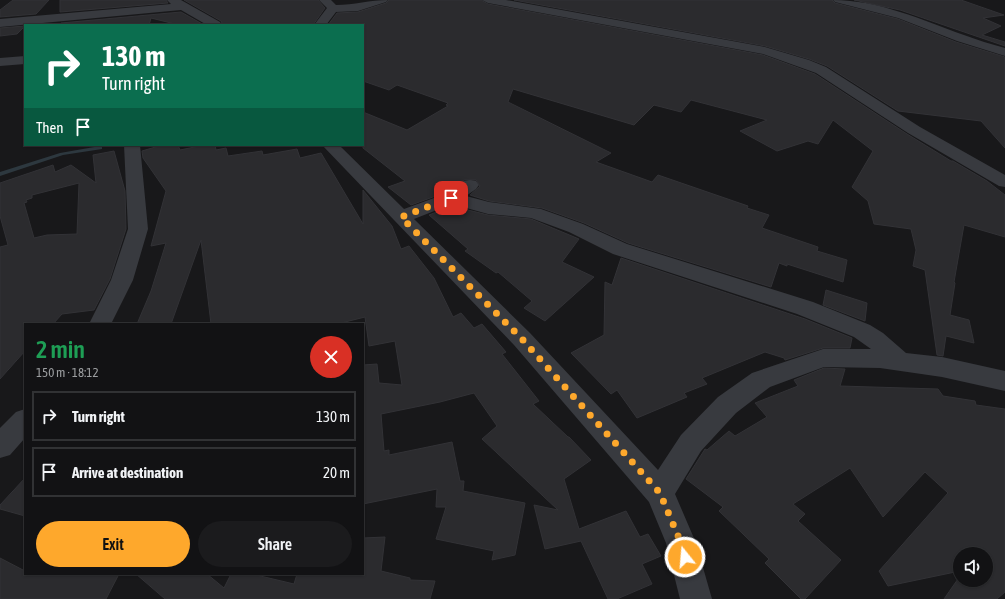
<!DOCTYPE html>
<meta charset="utf-8">
<style>
:root{--surface:#121214;--page:#1b1b1d;--text:#f1f3f6;--muted:#9c9ea0;--line:#313234;--accent:#fea82c}
body{margin:0;font-family:"Asap Condensed",sans-serif;background:var(--page);color:var(--text);height:100vh;display:flex;flex-direction:column;font-size:15px;white-space:nowrap}
*{box-sizing:border-box;margin:0}
p{font-size:13px;color:var(--muted)}
.icon{flex:none;width:22px;height:22px;fill:none;stroke:currentColor;stroke-width:2;stroke-linecap:round;stroke-linejoin:round}
.map{position:relative;flex:1;overflow:hidden}
.panel{position:absolute;left:24px;top:323px;width:340px;height:252px;display:flex;flex-direction:column;background:var(--surface);border-radius:0px;box-shadow:0 1px 3px #0004,0 0 0 1px var(--line)}
.panel>*{flex:none}
.top-card{position:absolute;left:24px;top:24px;width:340px;height:122px;border-radius:0px;box-shadow:0 1px 3px #0004,0 0 0 1px var(--line);background:#0b6e4f;color:#fff;overflow:hidden}
.fabs{position:absolute;left:953px;top:547px;display:grid;gap:8px}
.fabs a{display:grid;place-items:center;width:40px;height:40px;border-radius:50%;background:var(--surface);box-shadow:0 1px 3px #0004,0 0 0 1px var(--line);font-size:20px}
.pin{position:absolute;display:grid;place-items:center;width:34px;height:34px;color:#fff;margin:-17px;border-radius:8px;box-shadow:0 2px 6px #0006}
.me{position:absolute;width:44px;margin:-22px;rotate:343deg;stroke-linejoin:round;filter:drop-shadow(0 0 3px #0008)}
.turn{display:flex;align-items:center;gap:14px;height:84px;padding:0 12px;font-size:18px}
.turn .icon{width:52px;height:52px;stroke-width:2.5}
.turn b{display:block;font-size:28px;line-height:34px}
.then{display:flex;align-items:center;height:38px;padding:0 12px;background:#0003;gap:8px;font-size:15px}
.round{display:grid;place-items:center;flex:none;width:42px;height:42px;border-radius:21px;background:var(--page)}
.headline{display:flex;align-items:center;justify-content:space-between;height:68px;padding:0 12px}
h1{font-size:24px;font-weight:600;line-height:30px;color:#1e9e55}
.action{display:flex;gap:8px;margin-top:auto;padding:8px 12px}
.action a{flex:1;height:46px;border-radius:24px;background:var(--accent);color:#111;font-size:16px;font-weight:600;line-height:46px;text-align:center}
.action a+a{background:var(--page);color:var(--text)}
ul{padding:0;list-style:none}
li{display:flex;align-items:center;gap:12px;height:50px;margin:0 8px 6px;padding:0 4px;border:2px solid var(--line);border-radius:0px}
li div{flex:1}
li b{display:block;font-size:15px}
li em{font-style:normal}
.map>svg:first-child{display:block}
.lines{fill:none;stroke-linecap:round;stroke-linejoin:round}
.stream{fill:#2d383f;fill-rule:evenodd}
.building{fill:#2b2b2e;stroke:#323236;fill-rule:evenodd}
.minor{fill:#383a3f;fill-rule:evenodd}
.route{stroke:#fea82c;stroke-width:7;stroke-dasharray:0 12.6}
</style>
<div class="map">
<svg width="1005" height="599" viewBox="0 0 1005 599">
<rect width="100%" height="100%" fill="#18181a"/>
<g class="lines">
<!-- stream -->
<path class="stream" d="M100,146L102,147V149L63,155L0,176V172L60,153Z"/>
</g>
<!-- building -->
<path class="building" d="M13,0H49L36,14L0,17V10Z
M60,0H166L168,3L60,12Z
M184,0H318L325,8L313,25H223L221,21Z
M389,0H481L488,4L763,55L815,74L907,134L951,161H953L987,181L1005,195V237L964,225L954,282L955,283L950,315L969,320L974,343L946,336L943,356L937,355L925,270L913,266L916,250L911,229L874,224L868,201L852,187L873,151L833,120L818,144L808,141L777,151L740,131L767,120L691,100L681,112L654,105L634,125L513,89L508,102L611,153L596,162L652,182L658,175L748,206L747,208L769,215L762,228L818,247L817,251L847,260L843,282L787,264V266L779,263L771,287L628,243L584,223L542,208L489,201L470,195L480,186L476,180H464L444,193L411,205L388,187L405,181L363,148V112L407,130L448,106L446,105L448,103L397,85L389,90L363,81V25H328L337,13L358,12L386,3Z
M514,0H832L835,3L898,19L956,42L1005,57V148L981,121L898,111L827,66L809,59L765,46Z
M854,0H961L1004,15L983,18L1001,26L982,35L1005,42V46L900,10Z
M181,12L204,25H179L151,18L149,25H61V23Z
M25,26L17,34L0,36V28Z
M162,145H178L180,150L204,145H215L216,150L226,148L228,156L262,151L263,155L297,149L300,158L321,153L363,224V190L392,226L401,249L409,246L434,278L453,317L461,313L474,328L482,324L506,352L502,354L539,401L533,404L568,437H569L591,460L564,479L579,529L626,511L640,537L648,534L661,556L642,564L652,584L617,599H608L581,541L545,549L534,505L558,510L482,439L497,426L474,393L440,402L381,414L384,451L389,450V455L452,442L460,481H464L463,491L525,503L515,555L492,560L494,551L436,539L446,507H436L437,489L363,504V365L377,364L379,383L402,385L395,341L369,346L365,317L337,324H211L201,240L171,324H137L151,291L166,243L151,246L166,191L143,158L142,151Z
M114,151L125,191L126,229L110,279L94,310L62,314L53,324H25V351L0,379V247L8,245L0,216V183L53,165L55,172L71,165L96,183L93,155ZM79,183L77,234L47,235L34,238L24,203L27,202L26,200L32,198V195Z
M452,206L488,215L531,219L579,239L562,262L594,277L545,321L524,308L532,301L498,272L496,273L465,251L468,249L429,215Z
M621,258L805,319L852,338L850,348H823L785,360L784,358L765,352L702,378L707,384L684,393L687,397L637,418L617,390L611,394L571,353L604,335L605,282L612,285Z
M826,290L867,303L865,321L823,305Z
M824,368L845,369L840,386L938,389L943,396L975,401L976,405L1005,409V592L997,599H944L960,576V580H986V554H960V571L888,586L879,571L948,493L925,472L883,517L850,468L793,504L805,514L798,521L841,560L805,599H801L765,563L769,559L719,511L723,507L686,479L705,449L707,450L729,431L735,436L767,417L755,403L798,386L794,380Z
M25,478V516L0,509V505Z
M385,537L381,571L410,578V580L435,581L430,599H165L136,574H207L224,588L231,574H252L294,584L297,574H363V538Z
M0,558L25,571V574H119L106,599H0Z"/>
<g class="lines">
<!-- minor -->
<path class="minor" d="M167,0H181L220,22L222,25H207L181,10L0,27V19L171,4Z
M319,0H331L336,5C354,5 370,0 388,0L386,2L358,11L336,12L326,25H314L327,8Z
M482,0H506L765,47L809,60L826,67L920,127L1005,175V187L999,186L908,133L816,73L763,54L488,3Z
M833,0C879,0 922,20 964,35C977,40 991,44 1005,48V56L957,41L898,18L835,2Z
M25,56V64L0,66V58Z
M124,145H140L148,229L133,280L111,324H89L111,280L128,229Z
M322,145H339L404,209L445,194L464,181L470,180L476,181L479,185L476,189L466,196L489,202L541,209L583,224L627,244L813,302L870,325L883,333L906,353L942,357L1005,371V391L942,377L880,368L824,367L770,387L736,413L701,451L675,494L696,543L712,599H680L666,543L649,502L514,345ZM452,204L488,214L531,218L569,232L613,254L797,314L854,337L871,349H823L752,373L718,397L681,435L658,470L530,333L414,219Z
M25,409V438L10,455L0,458V428L16,412Z"/>
</g>
<g class="lines">
<!-- route -->
<path class="route" d="M451,198L401,217L522,339L660,493L681,543L685,557"/>
</g>
</svg>
<div class="fabs">
<a><svg class="icon" aria-label="sound" viewBox="0 0 24 24"><path d="M4 9h4l5-4v14l-5-4H4zM17 9q2 3 0 6"/></svg></a>
</div>
<div class="pin" style="left:451px;top:198px;background:#d93025"><svg class="icon" aria-label="arrive" viewBox="0 0 24 24"><path d="M6 21V4h12l-3 4 3 4H6"/></svg></div>
<svg class="me" style="left:685px;top:557px" viewBox="-20 -20 40 40"><circle r="17" fill="#fea82c" stroke="#fff" stroke-width="3"/><path d="M0-11L8 9 0 5-8 9z" fill="#fff"/></svg>
<div class="top-card">
<div class="turn"><svg class="icon" aria-label="right" viewBox="0 0 24 24"><path d="M7 20v-9h11M14 6l5 5-5 5"/></svg><div><b>130 m</b>Turn right</div></div>
<div class="then">Then<svg class="icon" aria-label="arrive" viewBox="0 0 24 24"><path d="M6 21V4h12l-3 4 3 4H6"/></svg></div>
</div>
<section class="panel">
<div class="headline"><div><h1>2 min</h1><p>150 m · 18:12</p></div><a class="round" style="background:#d93025;color:#fff"><svg class="icon" aria-label="close" viewBox="0 0 24 24"><path d="M6 6l12 12M18 6L6 18"/></svg></a></div>
<ul>
<li><svg class="icon" aria-label="right" viewBox="0 0 24 24"><path d="M7 20v-9h11M14 6l5 5-5 5"/></svg><div><b>Turn right</b></div><em>130 m</em></li>
<li><svg class="icon" aria-label="arrive" viewBox="0 0 24 24"><path d="M6 21V4h12l-3 4 3 4H6"/></svg><div><b>Arrive at destination</b></div><em>20 m</em></li>
</ul>
<div class="action"><a>Exit</a><a>Share</a></div>
</section>
</div>
